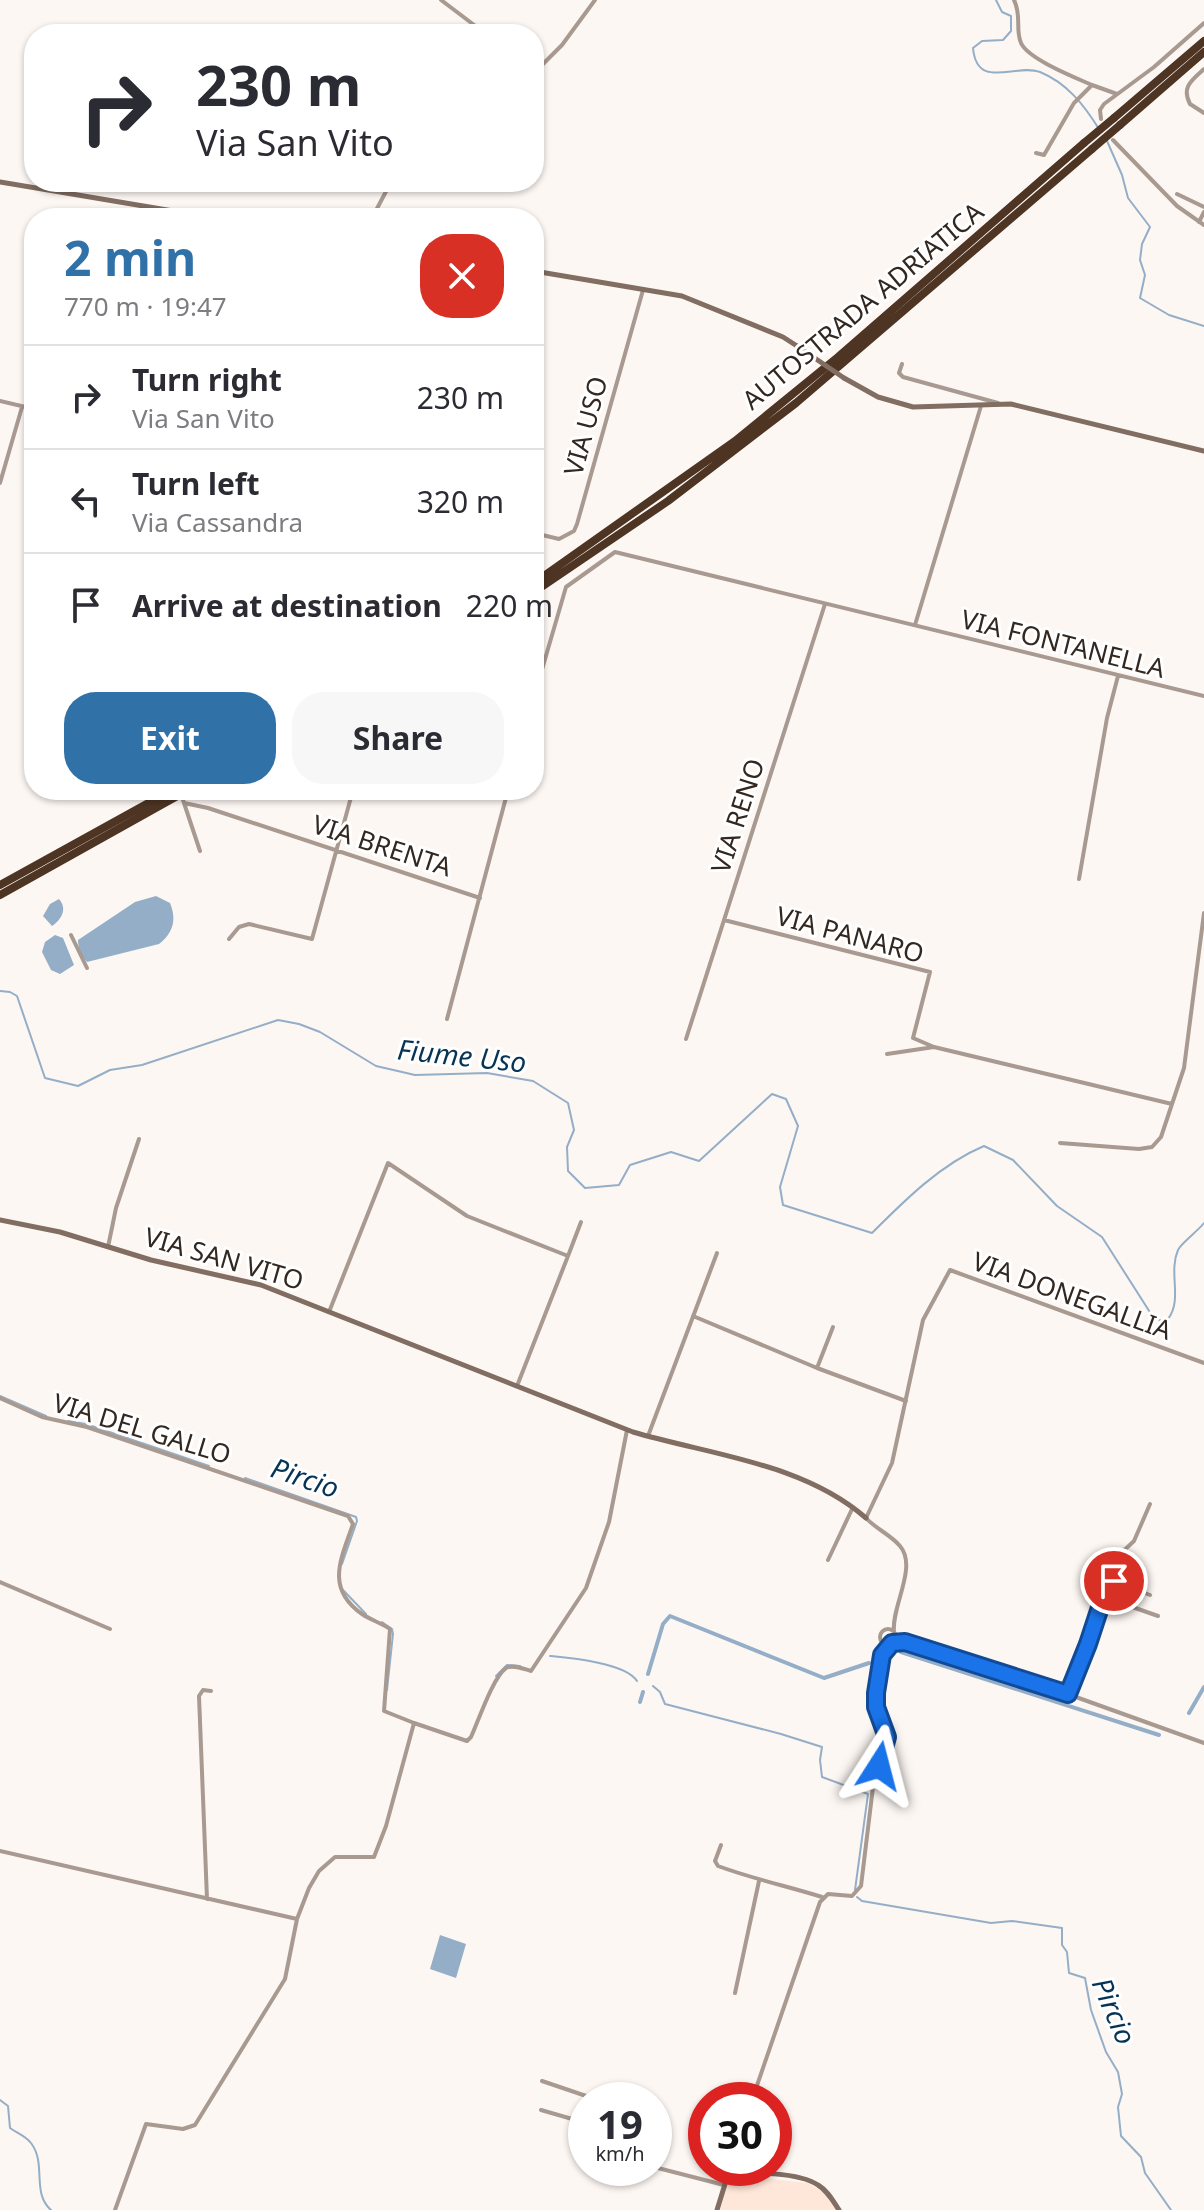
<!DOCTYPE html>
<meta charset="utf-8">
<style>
:root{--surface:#fff;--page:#f7f7f7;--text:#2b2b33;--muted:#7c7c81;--line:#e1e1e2;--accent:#3072a8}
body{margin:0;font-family:"Noto Sans",sans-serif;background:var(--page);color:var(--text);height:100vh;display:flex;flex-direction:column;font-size:30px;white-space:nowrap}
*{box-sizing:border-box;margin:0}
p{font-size:26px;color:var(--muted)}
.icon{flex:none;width:44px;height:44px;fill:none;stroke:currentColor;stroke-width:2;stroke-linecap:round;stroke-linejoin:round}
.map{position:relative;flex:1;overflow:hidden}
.sheet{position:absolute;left:24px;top:208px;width:520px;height:592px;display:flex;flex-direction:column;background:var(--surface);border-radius:32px;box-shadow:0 2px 6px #0004}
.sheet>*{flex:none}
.guide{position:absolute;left:24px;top:24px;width:520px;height:168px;border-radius:32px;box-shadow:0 2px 6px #0004;background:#fff;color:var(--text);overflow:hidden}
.speed{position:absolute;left:568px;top:2082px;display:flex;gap:16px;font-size:40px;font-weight:700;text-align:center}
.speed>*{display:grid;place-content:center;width:104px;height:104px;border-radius:50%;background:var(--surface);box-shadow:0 2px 6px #0004;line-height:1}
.speed small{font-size:20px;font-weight:400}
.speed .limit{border:12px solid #d22;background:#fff;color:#111}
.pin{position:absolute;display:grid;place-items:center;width:68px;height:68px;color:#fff;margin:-34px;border:4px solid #fff;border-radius:50%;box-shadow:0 2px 8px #0007}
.me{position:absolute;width:88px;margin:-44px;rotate:9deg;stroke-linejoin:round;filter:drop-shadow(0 0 6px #0008)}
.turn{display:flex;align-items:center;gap:28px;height:168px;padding:0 40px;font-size:36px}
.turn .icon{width:104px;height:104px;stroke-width:2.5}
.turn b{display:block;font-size:56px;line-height:68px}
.round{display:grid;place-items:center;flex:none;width:84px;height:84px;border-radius:32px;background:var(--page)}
.headline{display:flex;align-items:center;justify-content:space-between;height:136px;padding:0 40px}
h1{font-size:48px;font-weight:700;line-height:60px;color:var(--accent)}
.cta{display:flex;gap:16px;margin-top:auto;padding:16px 40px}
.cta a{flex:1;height:92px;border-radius:32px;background:var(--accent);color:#fff;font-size:32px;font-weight:700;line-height:92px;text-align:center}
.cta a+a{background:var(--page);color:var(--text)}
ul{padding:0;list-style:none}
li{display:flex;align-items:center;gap:24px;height:104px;padding:0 40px;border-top:2px solid var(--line)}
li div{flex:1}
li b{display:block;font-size:30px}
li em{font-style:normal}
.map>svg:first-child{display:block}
.built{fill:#fee6d8}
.water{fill:#94aec7}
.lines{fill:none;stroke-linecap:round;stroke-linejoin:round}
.stream{stroke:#94aec7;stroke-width:2}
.canal{stroke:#94aec7;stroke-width:4}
.street{stroke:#a89a91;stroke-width:4}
.secondary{stroke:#816d61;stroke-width:5}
.highway{stroke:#4d3423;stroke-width:8}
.secondary-bridge{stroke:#816d61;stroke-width:5}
.highway-bridge{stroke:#4d3423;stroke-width:8}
.route-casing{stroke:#114b97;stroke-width:20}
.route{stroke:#1a73e8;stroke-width:14}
.labels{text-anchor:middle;stroke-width:6;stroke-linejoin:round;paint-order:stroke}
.street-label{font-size:26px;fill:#332820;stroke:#fff}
.water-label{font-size:28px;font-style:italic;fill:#073455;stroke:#fff}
</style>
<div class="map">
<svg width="1204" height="2210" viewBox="0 0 1204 2210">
<rect width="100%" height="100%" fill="#fdf7f3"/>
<!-- built -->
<path class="built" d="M743,2176L808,2183L824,2193L836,2210H720L728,2182L734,2177Z"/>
<!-- water -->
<path class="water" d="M156,896L170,903C177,920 173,933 159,944L87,962C81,955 78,949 78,940L135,902Z
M59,899C68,909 61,920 52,926L43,916L50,904Z
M55,935L63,938L74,965L60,974L51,970L42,952L45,942Z
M440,1935L466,1944L456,1978L430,1969Z"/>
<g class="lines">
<!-- stream -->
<path class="stream" d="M996,0L1002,12L1011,16V31L1003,40L982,41L973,48C977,91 1015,63 1040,72C1067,83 1084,105 1099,129
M1107,141L1122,175L1128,198L1150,227L1142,244L1140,260L1145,275L1140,298L1169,315L1204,326
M0,991L10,992L17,996L45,1078L78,1086L110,1070L142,1065L278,1020L299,1024L320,1032L376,1066L415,1075L487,1073L533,1081L568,1103L574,1130L567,1147L568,1171L585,1188L619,1185L630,1165L671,1152L699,1161L772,1094L786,1099L798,1126L780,1187L783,1205L872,1233C905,1200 941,1164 984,1146L1013,1160L1057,1206L1102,1237L1153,1317L1162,1321L1168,1319C1183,1299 1168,1273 1178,1250C1180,1244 1198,1231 1204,1223
M0,1396L46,1416
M68,1421L86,1424L209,1466
M245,1478L356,1517L357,1521L342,1564
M343,1590L366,1614
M382,1622L392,1629L393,1634L387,1690
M550,1656C571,1658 626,1663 637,1681
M496,1676L507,1665L520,1666
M653,1686L660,1692L665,1704L781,1734L822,1747L820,1760L822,1777L868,1794L855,1890
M857,1897L862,1901L991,1923L1012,1921L1062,1928V1945L1067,1952L1069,1973L1085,1978L1091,2010L1106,2052L1118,2072L1122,2094L1118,2107L1121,2136L1141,2157L1145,2173L1171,2210
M0,2100L8,2106L10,2128C17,2133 26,2136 31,2143C47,2164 31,2192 51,2210"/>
<!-- canal -->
<path class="canal" d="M901,1652L1159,1735
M648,1674L663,1624L670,1616L824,1678L869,1663
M640,1702L643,1692
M1189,1713L1204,1687"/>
<!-- street -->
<path class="street" d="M441,0L486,34
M1014,0C1022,16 1015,29 1021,43C1028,59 1076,78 1092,85
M1204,69C1192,80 1181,87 1190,104L1204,113
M534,73L562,45L595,0
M1101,119L1100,110L1104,104L1154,67L1204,23
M1113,140L1177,206L1204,225
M1036,153L1044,155L1074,103L1092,85L1117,94
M1177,194L1204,207
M372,218L391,182
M1199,222L1204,212
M902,364L899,373L903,377L998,403
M0,401L34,409
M0,483L22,407
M534,533L559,539L574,531L577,524L643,290
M915,625L981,406
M534,697L566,587L615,552L1204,696
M183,800L184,803L208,808L480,898
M184,803L200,851
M1079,879L1107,718L1118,676
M724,920L930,972L913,1038L934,1047
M71,935L87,968
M229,939L239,927L249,924L312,939L353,790
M447,1019L508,790
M686,1039L825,604
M887,1054L934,1047L1172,1104
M1060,1143L1139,1149L1152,1147L1161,1137L1184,1068L1204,913
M108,1247L116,1208L139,1139
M568,1256L581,1222
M329,1312L388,1163L467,1216L568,1256L517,1386
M693,1316L817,1368L906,1401
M817,1368L833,1327
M0,1398L42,1417L87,1427L348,1516L353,1524C341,1559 325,1588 362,1614C371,1620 381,1623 390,1629L384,1711L414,1723
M648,1436L717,1253
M828,1560L853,1507
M0,1582L110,1629
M1108,1583L1114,1581L1150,1595
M1104,1597L1158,1616
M880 1637a8 8 0 1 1 16 0a8 8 0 1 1-16 0Z
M894,1632C891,1607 918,1567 900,1546C891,1535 876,1529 866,1518L892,1463L923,1320L950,1270L1204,1363
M884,1653L892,1643L905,1642L1062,1692L1204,1743
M1068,1694L1088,1644L1113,1564L1117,1557L1134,1541L1150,1504
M721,1845L715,1861L718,1866C753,1879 787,1886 822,1897
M0,1851L297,1919
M207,1899L199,1696L203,1690L211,1691
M735,1993L759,1881
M542,2081L598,2100
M752,2100L820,1902L828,1894L852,1896L861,1886L873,1787L887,1737L876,1707L882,1642
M541,2110L586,2123
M654,2167L724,2185
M115,2210L146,2124L183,2129L195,2125L285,1979L297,1919L309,1888L319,1871L335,1857H374L386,1826L414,1723L467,1741L471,1737C478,1722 493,1677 506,1668C513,1664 524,1669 531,1671L586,1588L609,1522L627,1430"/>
<!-- secondary -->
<path class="secondary" d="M0,182L215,218
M534,271L682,296L783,337L797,346
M844,378L878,397L913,407L1011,404L1204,451
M0,1220L60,1232L151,1260L261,1285L633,1432C711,1455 803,1463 866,1518
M728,2174C751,2172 799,2172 818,2185C828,2191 833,2201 839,2210
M717,2210L730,2168"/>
<!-- highway -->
<path class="highway" d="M1114,118L1204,41
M1120,125L1204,52
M534,583L735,441L838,357L1084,143
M534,592L668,501L796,403L1092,149
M0,885L172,790
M0,895L188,790"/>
<!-- secondary-bridge -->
<path class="secondary-bridge" d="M797,346L844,378"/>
<!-- highway-bridge -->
<path class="highway-bridge" d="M1084,143L1114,118
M1092,149L1120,125"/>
</g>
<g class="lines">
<defs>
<path id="route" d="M879,1766L887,1737L876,1707V1693L882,1655L892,1643L905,1642L1068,1694L1088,1644L1108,1583L1114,1581"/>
</defs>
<!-- route casing -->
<use href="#route" class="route-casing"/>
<!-- route -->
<use href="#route" class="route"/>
</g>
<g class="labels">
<!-- street labels -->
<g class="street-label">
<text transform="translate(863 306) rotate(-40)" y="9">AUTOSTRADA ADRIATICA</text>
<text transform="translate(586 426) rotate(-75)" y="9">VIA USO</text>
<text transform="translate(1063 644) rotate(14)" y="9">VIA FONTANELLA</text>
<text transform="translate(738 816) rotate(-72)" y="9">VIA RENO</text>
<text transform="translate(382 846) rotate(18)" y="9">VIA BRENTA</text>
<text transform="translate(850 935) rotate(15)" y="9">VIA PANARO</text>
<text transform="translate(224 1259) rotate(16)" y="9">VIA SAN VITO</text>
<text transform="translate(1072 1296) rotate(20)" y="9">VIA DONEGALLIA</text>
<text transform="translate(142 1429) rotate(17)" y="9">VIA DEL GALLO</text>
</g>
<!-- water labels -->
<g class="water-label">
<text transform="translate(462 1056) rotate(6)" y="10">Fiume Uso</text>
<text transform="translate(305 1478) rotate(19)" y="10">Pircio</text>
<text transform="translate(1114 2011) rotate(67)" y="10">Pircio</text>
</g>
</g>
</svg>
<div class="speed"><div>19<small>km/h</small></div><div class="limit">30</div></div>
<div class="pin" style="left:1114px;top:1581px;background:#d93025"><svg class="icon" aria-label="arrive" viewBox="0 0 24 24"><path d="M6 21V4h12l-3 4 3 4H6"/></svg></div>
<svg class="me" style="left:879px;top:1766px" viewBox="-20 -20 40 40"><path d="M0-17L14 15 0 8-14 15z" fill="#1a73e8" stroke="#fff" stroke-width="4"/></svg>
<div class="guide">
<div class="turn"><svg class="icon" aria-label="right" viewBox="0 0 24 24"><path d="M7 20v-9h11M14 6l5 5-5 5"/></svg><div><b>230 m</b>Via San Vito</div></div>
</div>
<section class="sheet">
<div class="headline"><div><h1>2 min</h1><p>770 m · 19:47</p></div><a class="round" style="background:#d93025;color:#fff"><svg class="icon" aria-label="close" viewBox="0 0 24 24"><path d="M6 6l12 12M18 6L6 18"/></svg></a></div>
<ul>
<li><svg class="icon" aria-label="right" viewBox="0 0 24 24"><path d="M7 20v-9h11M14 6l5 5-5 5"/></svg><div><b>Turn right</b><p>Via San Vito</p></div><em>230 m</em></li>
<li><svg class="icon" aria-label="left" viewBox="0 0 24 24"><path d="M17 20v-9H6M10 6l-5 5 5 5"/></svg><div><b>Turn left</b><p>Via Cassandra</p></div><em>320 m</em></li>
<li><svg class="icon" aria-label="arrive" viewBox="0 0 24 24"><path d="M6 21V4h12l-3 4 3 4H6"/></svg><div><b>Arrive at destination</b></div><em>220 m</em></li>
</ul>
<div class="cta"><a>Exit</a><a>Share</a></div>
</section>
</div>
